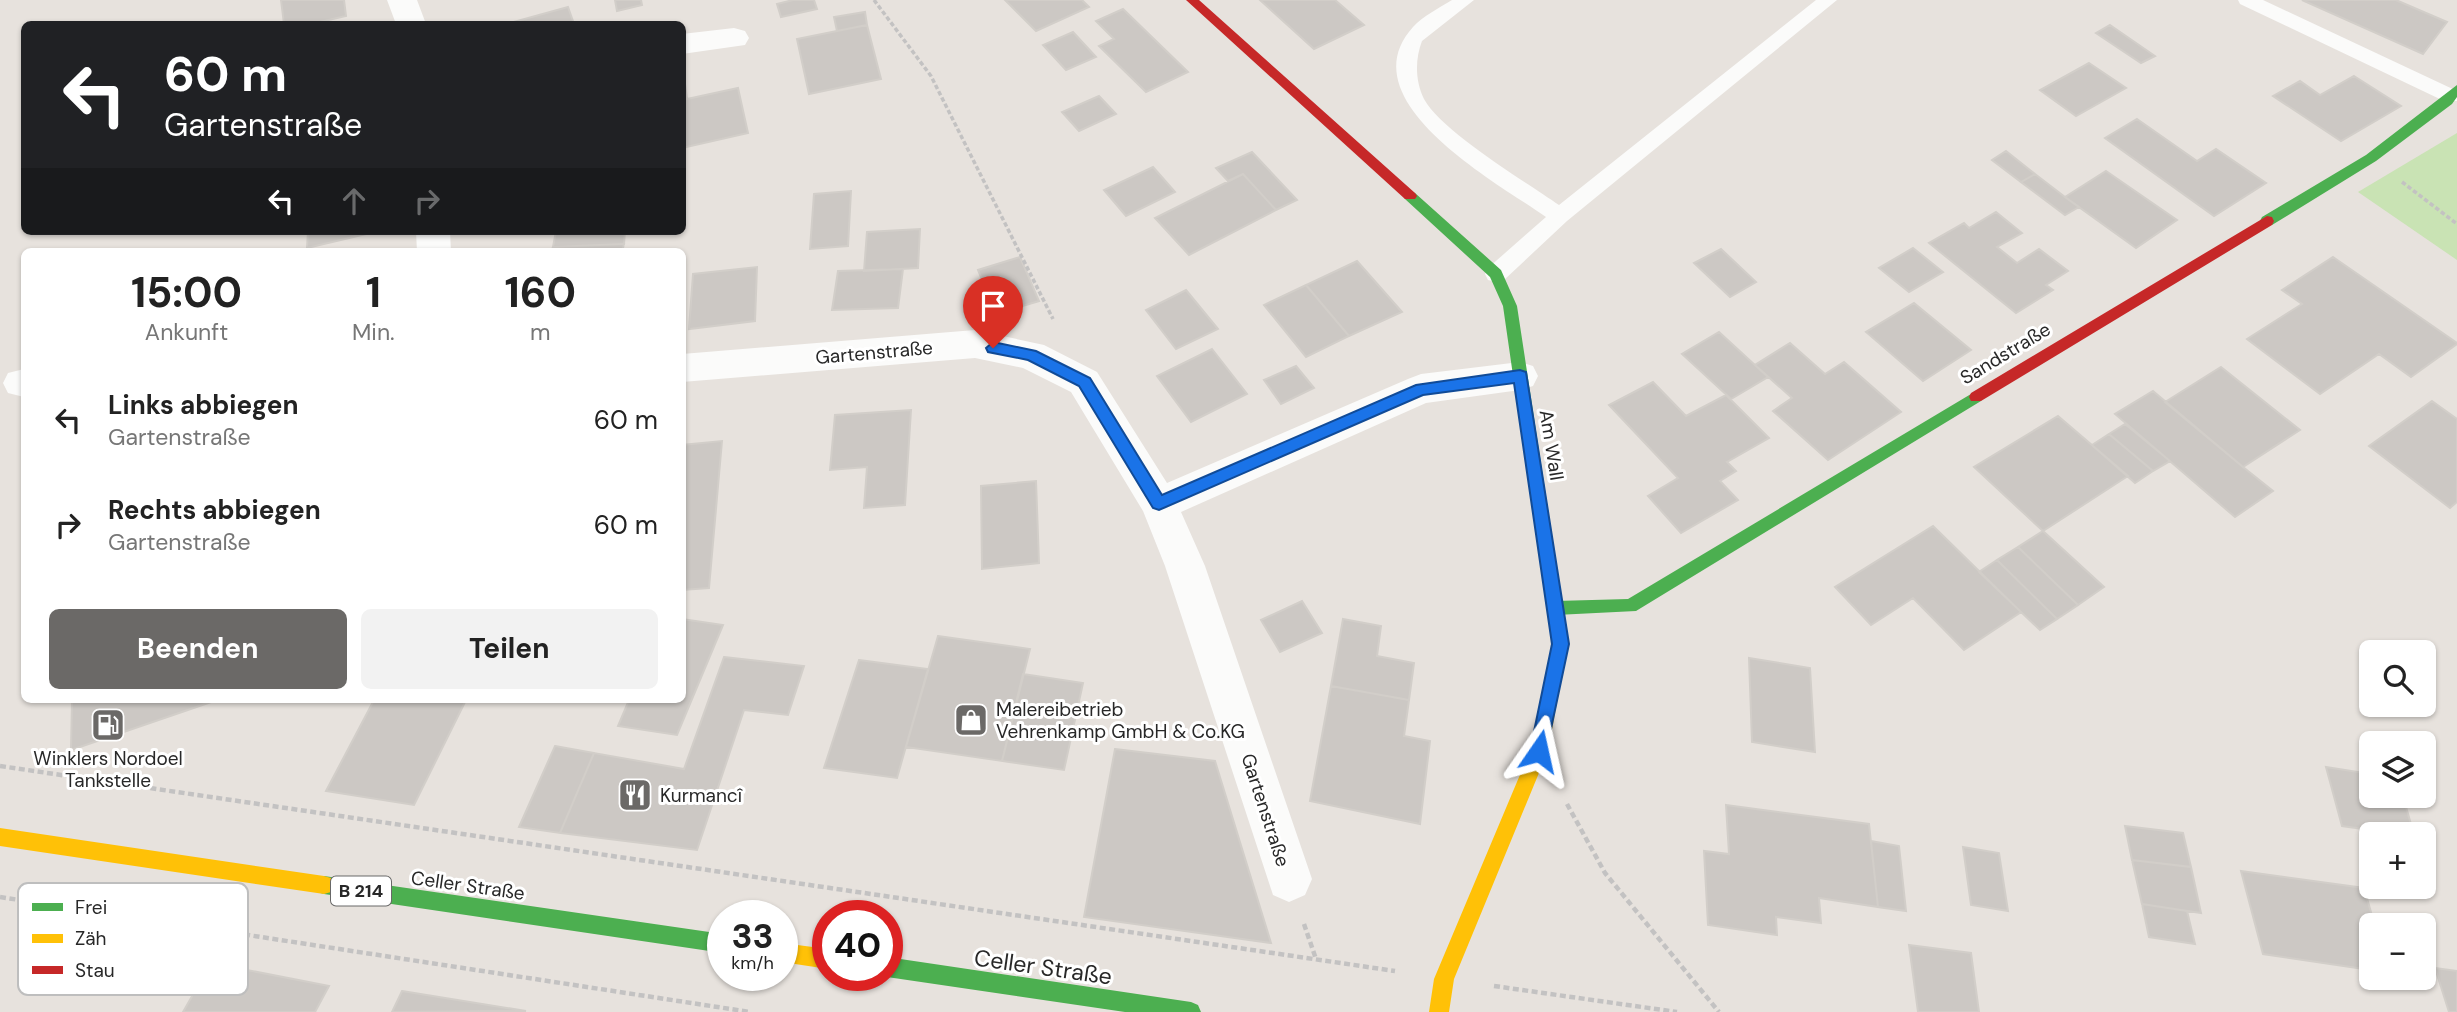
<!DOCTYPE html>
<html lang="de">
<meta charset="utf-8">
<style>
:root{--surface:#fff;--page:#f2f2f2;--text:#222;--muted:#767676;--accent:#6b6967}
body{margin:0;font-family:"DM Sans",sans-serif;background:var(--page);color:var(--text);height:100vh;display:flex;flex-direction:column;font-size:26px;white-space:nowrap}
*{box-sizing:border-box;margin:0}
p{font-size:23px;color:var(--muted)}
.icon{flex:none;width:38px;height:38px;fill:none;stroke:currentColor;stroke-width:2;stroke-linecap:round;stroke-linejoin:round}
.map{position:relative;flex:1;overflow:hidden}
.panel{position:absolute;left:21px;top:248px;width:665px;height:455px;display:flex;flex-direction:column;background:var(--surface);border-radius:10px;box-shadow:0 2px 5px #0004}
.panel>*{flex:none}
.top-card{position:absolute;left:21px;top:21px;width:665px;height:214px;border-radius:10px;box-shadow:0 2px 5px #0004;background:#202124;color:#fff;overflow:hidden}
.controls{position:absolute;left:2359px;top:640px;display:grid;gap:14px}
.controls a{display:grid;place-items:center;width:77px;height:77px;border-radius:10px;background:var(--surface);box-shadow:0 2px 5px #0004;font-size:35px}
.speed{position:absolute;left:707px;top:900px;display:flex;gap:14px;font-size:35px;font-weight:700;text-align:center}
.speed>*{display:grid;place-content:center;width:91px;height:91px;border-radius:50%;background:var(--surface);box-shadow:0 2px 5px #0004;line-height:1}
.speed small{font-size:18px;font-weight:400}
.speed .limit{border:10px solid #d22;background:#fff;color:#111}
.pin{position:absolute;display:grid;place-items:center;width:60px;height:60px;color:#fff;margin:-72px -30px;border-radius:50% 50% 50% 0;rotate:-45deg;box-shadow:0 0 7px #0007}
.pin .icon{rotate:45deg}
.me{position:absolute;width:77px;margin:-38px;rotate:11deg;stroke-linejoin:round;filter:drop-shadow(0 0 5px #0008)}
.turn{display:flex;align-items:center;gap:24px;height:147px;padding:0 28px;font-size:32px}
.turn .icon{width:91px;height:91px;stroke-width:2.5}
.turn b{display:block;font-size:49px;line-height:60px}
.lanes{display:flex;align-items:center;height:66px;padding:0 28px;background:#0003;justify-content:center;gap:35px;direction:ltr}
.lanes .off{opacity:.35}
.eta{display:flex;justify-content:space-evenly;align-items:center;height:119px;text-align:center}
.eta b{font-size:42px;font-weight:700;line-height:49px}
.primary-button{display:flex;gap:14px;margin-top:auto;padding:14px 28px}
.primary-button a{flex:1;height:80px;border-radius:10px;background:var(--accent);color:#fff;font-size:28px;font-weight:700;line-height:80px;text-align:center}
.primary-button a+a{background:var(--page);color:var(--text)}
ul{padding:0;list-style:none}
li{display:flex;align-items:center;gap:21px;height:105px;padding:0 28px}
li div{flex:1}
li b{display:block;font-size:26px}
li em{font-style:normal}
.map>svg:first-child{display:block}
.green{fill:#c9e3b4}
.building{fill:#ccc8c4;stroke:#d2cec9;stroke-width:2}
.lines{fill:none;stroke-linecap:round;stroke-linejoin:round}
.path-far1{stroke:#c3c2c2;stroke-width:3.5;stroke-dasharray:4.5 2.5;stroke-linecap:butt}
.path{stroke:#c3c2c2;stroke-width:4.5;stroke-dasharray:6 3.5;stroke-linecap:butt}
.lane{fill:#fbfbfa;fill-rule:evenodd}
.street{fill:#fbfbfa;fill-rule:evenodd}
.fast{fill:#4caf50;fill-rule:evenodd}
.slow{fill:#ffc107;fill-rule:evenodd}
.jam{fill:#c62828;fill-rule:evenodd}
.route{fill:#1a73e8;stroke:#114b97;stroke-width:2}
.labels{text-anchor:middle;stroke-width:6;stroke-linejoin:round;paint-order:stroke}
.shield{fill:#fff;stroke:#686868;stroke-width:2}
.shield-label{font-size:18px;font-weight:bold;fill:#282828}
.street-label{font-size:19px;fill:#282828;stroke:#fff}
.poi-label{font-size:19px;fill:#282828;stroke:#fff;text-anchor:start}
.near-street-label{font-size:23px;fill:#282828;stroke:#fff}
.key{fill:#fff;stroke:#bebebe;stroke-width:2}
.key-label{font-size:19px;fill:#282828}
</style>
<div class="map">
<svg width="2457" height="1012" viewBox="0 0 2457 1012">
<rect width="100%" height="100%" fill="#e7e2dd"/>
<!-- green -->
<path class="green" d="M2457,133V260L2358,192Z"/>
<!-- building -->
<path class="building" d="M281,0H344L346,16L311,24H284Z
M615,0H641L642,5L617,11Z
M793,0H814L817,9L781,17L777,4Z
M1005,0H1082L1089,7L1036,31Z
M1260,0H1335L1364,25L1314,49Z
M2302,0H2396L2447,22L2423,54Z
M568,7L574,24H506Z
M1123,9L1188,72L1146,92L1099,46L1114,39L1096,21Z
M865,12L867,25L837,31L834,17Z
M867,25L881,79L809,94L797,39Z
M2110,25L2155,56L2141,63L2096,33Z
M1073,32L1096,57L1066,70L1043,45Z
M2089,63L2126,88L2076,116L2040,90Z
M2354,76L2401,106L2341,141L2273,96L2300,81L2320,95Z
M685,84L687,99L738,88L748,133L682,148V85Z
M1099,96L1116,114L1079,131L1062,112Z
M2137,119L2197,161L2216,149L2266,183L2214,216L2105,138Z
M2006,151L2035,174L2021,182L1992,160Z
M1252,152L1297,200L1276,210L1243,174L1228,181L1216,168Z
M1153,167L1175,192L1126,216L1104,190Z
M2106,171L2177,220L2136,248L2065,197Z
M1243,174L1276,210L1189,255L1155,218Z
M2035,174L2065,197L2079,207L2065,215L2021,182Z
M851,191L848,246L810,249L814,194Z
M1996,212L2022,233L1997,247L2017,263L2039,249L2068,271L2046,285L2053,290L2016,313L1929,243L1964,223L1969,228Z
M920,229L918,268L864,271L867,232Z
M308,231H379L307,248Z
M556,231H625L624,244L553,247Z
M624,244L622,252H551L553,247Z
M1913,248L1943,272L1909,292L1879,268Z
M1721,249L1756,282L1730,297L1694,263Z
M1020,257L1039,301L996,314L978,270Z
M2333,257L2457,343V344L2411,377L2379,354L2320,394L2247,339L2302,304L2282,290Z
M1357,261L1402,312L1349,336L1306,285Z
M757,267L755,321L689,329L693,274Z
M903,269L898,308L832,310L838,271Z
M1306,285L1349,336L1306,357L1264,305Z
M1186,290L1218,329L1176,349L1146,310Z
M1914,303L1971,350L1923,381L1866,332Z
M1719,332L1768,377L1731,399L1682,354Z
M1790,343L1825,374L1844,362L1901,412L1828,460L1773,411L1792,398L1755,365Z
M1212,349L1247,394L1191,422L1157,376Z
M1296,366L1314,388L1281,404L1264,380Z
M2221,367L2300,430L2243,467L2165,402Z
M1653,382L1686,416L1726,395L1769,438L1727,462L1736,471L1720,481L1738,500L1681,533L1648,496L1678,478L1609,405Z
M2153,391L2243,467L2273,491L2235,517L2115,414Z
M2432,401L2457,419V502L2450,508L2369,446Z
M911,410L905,505L864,508L867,467L830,470L835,415Z
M2058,416L2128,476L2043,531L1974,467Z
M2125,424L2170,461L2153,471L2109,434Z
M2109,434L2153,471L2135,483L2092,445Z
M722,441L709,588L682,590V445Z
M1036,481L1039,563L982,569L981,486Z
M1933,526L2021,612L1964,650L1913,598L1871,625L1835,587Z
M2043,531L2104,587L2078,605L2018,547Z
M2018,547L2078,605L2057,619L1997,560Z
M1997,560L2057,619L2040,630L1979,572Z
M1302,601L1322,633L1280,652L1261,620Z
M682,619L723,625L677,735L618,726L629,700H682Z
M1343,619L1381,626L1377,656L1414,663L1409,700L1331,686Z
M938,636L1030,649L1002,761L906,747Z
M724,657L804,666L788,715L744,710L697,850L560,833L594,753L684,769Z
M1749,658L1810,668L1815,752L1752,742Z
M859,660L928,669L897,778L824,768Z
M1023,674L1083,683L1064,770L1002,761Z
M1331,686L1409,700L1404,736L1430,741L1420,824L1310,801Z
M72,700H217L71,750Z
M374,700H466L414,805L326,791Z
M555,746L594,753L560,833L519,827Z
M1115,749L1215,761L1271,943L1084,917Z
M2326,767L2371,774V796H2403L2414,835H2371V859L2363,829L2342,826Z
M1726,805L1869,824L1878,907L1819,898L1821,923L1776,917L1777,935L1708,925L1704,851L1729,854Z
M2125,826L2183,833L2191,867L2132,860Z
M1871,841L1899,846L1906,911L1878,907Z
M1963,847L1999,853L2008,911L1971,905Z
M2132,860L2191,867L2201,913L2142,904Z
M2241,871L2364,888L2375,926H2371V970L2263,954Z
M2142,904L2187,911L2195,944L2149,937Z
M1909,945L1971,953L1979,1012H1918Z
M211,963L329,986L315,1012H183Z
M2435,968L2457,971V1012H2449Z
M402,991L526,1011L392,1012Z"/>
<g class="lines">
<!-- path-far1 -->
<path class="path-far1" d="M874,0L931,76L1053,319
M2402,182L2457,224"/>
<!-- path -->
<path class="path" d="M0,766L1395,971
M1567,804L1605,873L1719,1012
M0,897L750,1012
M1304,924L1316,959
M1494,986L1677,1012"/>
<!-- lane -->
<path class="lane" d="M1452,0H1474L1422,41C1415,59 1415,81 1424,99C1442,132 1526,182 1559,205L1816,0H1837L1567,221L1504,280L1496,282L1488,280L1485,274L1488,268L1546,217C1498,183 1346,101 1413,27C1423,16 1439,8 1452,0Z
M2238,0H2263L2457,91V101H2444L2240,4Z"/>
<!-- street -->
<path class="street" d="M387,0H417L426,24H396Z
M734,28L745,31L749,38L745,45L682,54V34Z
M416,231H450L451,252H417Z
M975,330L1044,345L1097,372L1167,483L1408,379L1421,374L1520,362L1533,366L1538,376L1533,386L1520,390L1426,403L1181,512L1205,566L1312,879L1305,895L1289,902L1273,895L1165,566L1143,511L1071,392L1023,368L975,358L682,382V354Z
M24,369V397L8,393L3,383L8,373Z"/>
<!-- fast -->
<path class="fast" d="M2457,85V97L2452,104L2376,161L2272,225H2262L2260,221L2262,217L2366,155Z
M1410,191L1415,193L1501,270L1517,306L1553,542L1551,547L1545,549L1539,547L1537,542L1503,306L1490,277L1405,199L1403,196L1405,193Z
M1976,391L1983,397L1981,401L1636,611L1556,615L1550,613L1548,608L1550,603L1556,601L1628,599Z
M324,876L723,934V953L324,894L317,892L315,885L317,878Z
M887,957L1191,1002L1198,1005L1201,1012H1125L887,977L883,975H887Z"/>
<!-- slow -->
<path class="slow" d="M1545,535L1551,537L1553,542L1568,644L1548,751L1454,979L1449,1012H1429L1434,979L1530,751L1552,644L1537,542L1539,537Z
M0,828L324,876L331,878L333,885L331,892L324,894L0,846Z
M782,943L828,949V969L782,962Z"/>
<!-- jam -->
<path class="jam" d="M1186,0H1199L1415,193L1417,196L1415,199H1405Z
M2267,216L2272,217L2274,221L2272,225L1981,401H1971L1969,397L1971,393Z"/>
</g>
<!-- route -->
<path class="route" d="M993,342L1036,351L1090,378L1162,495L1416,385L1520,370L1526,372L1569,644L1545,757L1539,760L1532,757L1530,751L1552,644L1514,383L1423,395L1159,510L1153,508L1079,386L1028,360L988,352L986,348Z"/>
<!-- icons -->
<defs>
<symbol id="shop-square" viewBox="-11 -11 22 22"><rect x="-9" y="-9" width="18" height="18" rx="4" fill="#6b6967" stroke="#fff"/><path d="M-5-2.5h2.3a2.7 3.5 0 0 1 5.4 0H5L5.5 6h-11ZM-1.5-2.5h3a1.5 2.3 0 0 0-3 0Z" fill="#fff"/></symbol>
<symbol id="fuel-square" viewBox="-11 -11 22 22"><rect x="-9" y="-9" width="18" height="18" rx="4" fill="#6b6967" stroke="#fff"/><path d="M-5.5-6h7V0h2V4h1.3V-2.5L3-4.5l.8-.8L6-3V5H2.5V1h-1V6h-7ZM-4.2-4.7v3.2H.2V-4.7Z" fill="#fff"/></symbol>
<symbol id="restaurant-square" viewBox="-11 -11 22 22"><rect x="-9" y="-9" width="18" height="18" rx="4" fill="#6b6967" stroke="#fff"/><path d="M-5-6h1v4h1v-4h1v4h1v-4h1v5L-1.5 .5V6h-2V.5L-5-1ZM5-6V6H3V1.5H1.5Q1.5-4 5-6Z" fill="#fff"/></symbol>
</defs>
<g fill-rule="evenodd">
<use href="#shop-square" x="952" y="701" width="38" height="38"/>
<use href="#fuel-square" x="89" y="706" width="38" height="38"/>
<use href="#restaurant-square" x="616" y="776" width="38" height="38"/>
</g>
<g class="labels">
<!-- shield labels -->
<rect class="shield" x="331" y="876.5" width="60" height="29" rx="5"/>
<g class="shield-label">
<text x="361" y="897">B 214</text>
</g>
<!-- street labels -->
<g class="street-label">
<text transform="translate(874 352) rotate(-5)" y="7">Gartenstraße</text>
<text transform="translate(2005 353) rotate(-31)" y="7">Sandstraße</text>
<text transform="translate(1552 445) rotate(81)" y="7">Am Wall</text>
<text transform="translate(1266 810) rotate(72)" y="7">Gartenstraße</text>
<text transform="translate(468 885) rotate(8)" y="7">Celler Straße</text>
</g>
<!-- poi labels -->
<g class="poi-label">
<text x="996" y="716">Malereibetrieb<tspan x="996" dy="22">Vehrenkamp GmbH &amp; Co.KG</tspan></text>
<text x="108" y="765" text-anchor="middle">Winklers Nordoel<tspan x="108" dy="22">Tankstelle</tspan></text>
<text x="660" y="802">Kurmancî</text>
</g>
<!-- near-street labels -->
<g class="near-street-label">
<text transform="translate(1043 967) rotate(8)" y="8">Celler Straße</text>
</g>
</g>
<!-- legend -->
<rect x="18" y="883" width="230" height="112" rx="10" class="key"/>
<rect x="32" y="903" width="31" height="8" fill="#4caf50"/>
<rect x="32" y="934" width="31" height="9" fill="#ffc107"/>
<rect x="32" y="966" width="31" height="8" fill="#c62828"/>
<g class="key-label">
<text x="75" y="914">Frei</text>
<text x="75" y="945">Zäh</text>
<text x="75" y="977">Stau</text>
</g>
</svg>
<div class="controls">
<a><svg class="icon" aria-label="search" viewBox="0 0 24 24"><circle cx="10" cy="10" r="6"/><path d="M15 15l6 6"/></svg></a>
<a><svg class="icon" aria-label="layers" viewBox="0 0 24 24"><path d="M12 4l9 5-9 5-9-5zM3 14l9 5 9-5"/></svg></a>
<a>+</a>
<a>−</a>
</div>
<div class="speed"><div>33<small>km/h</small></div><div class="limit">40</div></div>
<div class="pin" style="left:993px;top:348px;background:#d93025"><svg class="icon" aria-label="arrive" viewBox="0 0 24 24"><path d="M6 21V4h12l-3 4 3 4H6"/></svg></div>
<svg class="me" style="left:1539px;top:751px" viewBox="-20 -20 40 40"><path d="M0-17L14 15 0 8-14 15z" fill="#1a73e8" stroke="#fff" stroke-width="4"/></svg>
<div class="top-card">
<div class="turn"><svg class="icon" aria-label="left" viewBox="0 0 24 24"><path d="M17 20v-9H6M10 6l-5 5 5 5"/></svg><div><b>60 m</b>Gartenstraße</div></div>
<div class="lanes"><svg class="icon" aria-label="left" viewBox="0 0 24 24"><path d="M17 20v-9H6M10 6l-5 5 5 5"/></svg><svg class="icon off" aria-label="ahead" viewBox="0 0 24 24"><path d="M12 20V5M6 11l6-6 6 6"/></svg><svg class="icon off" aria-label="right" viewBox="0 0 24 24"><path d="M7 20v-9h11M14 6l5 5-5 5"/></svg></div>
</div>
<section class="panel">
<div class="eta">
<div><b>15:00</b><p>Ankunft</p></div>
<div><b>1</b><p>Min.</p></div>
<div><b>160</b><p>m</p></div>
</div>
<ul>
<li><svg class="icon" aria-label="left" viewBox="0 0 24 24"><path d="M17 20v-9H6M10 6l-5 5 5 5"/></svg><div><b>Links abbiegen</b><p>Gartenstraße</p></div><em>60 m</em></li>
<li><svg class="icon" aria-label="right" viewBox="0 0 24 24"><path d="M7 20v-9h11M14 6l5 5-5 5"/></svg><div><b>Rechts abbiegen</b><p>Gartenstraße</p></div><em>60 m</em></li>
</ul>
<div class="primary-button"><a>Beenden</a><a>Teilen</a></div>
</section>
</div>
